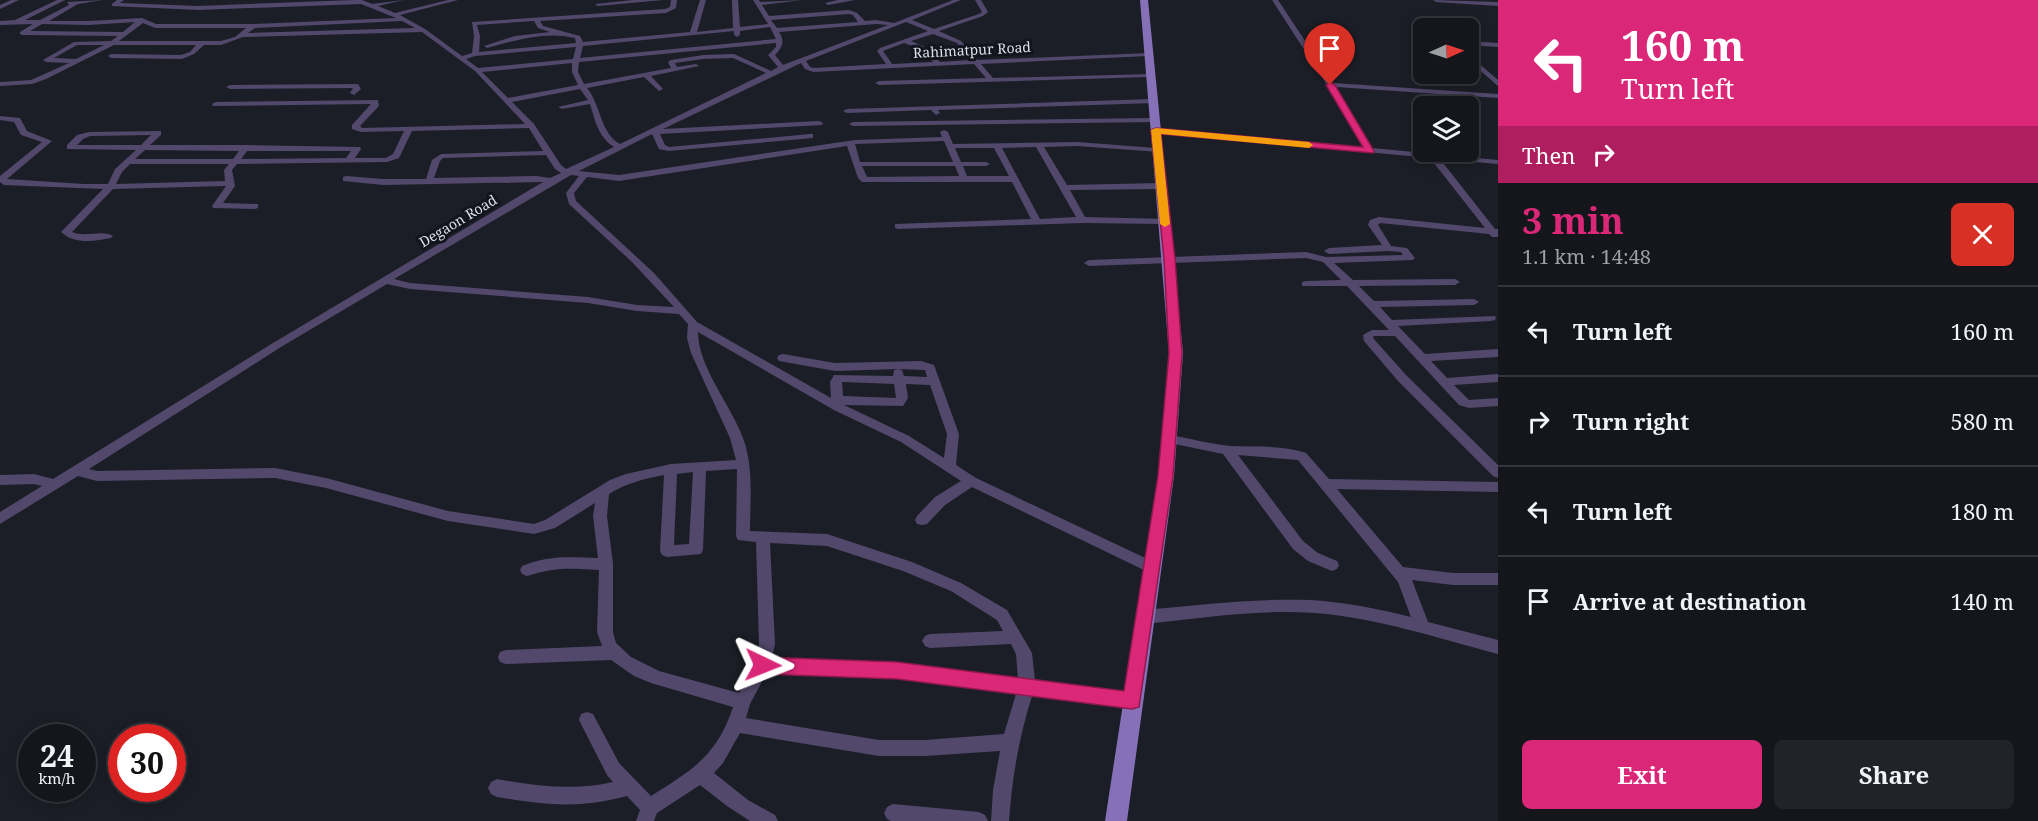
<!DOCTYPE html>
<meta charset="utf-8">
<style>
:root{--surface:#14161c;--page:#212329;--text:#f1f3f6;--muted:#9d9fa3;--line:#33353b;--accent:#db2777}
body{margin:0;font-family:"Noto Serif",serif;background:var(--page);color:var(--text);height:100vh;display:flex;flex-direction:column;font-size:22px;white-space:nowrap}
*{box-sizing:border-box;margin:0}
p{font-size:20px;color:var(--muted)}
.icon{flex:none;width:33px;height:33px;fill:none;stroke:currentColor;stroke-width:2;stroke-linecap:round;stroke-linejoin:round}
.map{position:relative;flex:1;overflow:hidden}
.drawer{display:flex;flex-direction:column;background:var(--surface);width:540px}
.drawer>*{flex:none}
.hud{background:#db2777;color:#fff;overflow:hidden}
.needle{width:39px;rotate:87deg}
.tools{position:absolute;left:1413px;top:18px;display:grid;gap:12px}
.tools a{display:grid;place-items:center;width:66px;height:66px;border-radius:9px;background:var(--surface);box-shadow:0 3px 15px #0003,0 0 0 2px var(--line);font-size:30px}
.speed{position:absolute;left:18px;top:724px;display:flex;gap:12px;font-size:30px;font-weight:700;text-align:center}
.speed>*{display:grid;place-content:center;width:78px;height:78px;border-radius:50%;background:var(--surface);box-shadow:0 3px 15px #0003,0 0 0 2px var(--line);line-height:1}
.speed small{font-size:15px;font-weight:400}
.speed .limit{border:9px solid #d22;background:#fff;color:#111}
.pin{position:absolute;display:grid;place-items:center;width:51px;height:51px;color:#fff;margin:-62px -26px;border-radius:50% 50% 50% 0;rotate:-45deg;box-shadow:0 0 6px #0007}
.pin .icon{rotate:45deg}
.me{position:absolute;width:66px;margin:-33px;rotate:92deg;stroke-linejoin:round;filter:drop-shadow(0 0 4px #0008)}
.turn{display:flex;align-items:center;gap:21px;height:126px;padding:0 24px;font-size:27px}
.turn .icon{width:78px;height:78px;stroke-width:2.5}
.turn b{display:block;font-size:42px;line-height:51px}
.then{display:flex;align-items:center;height:57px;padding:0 24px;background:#0003;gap:12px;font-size:22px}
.round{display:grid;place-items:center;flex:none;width:63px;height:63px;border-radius:9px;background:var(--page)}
.headline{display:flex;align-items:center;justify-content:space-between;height:102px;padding:0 24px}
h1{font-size:36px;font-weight:700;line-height:45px;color:var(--accent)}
.primary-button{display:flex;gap:12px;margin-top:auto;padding:12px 24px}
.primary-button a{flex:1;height:69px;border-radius:9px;background:var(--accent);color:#fff;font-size:24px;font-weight:700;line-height:69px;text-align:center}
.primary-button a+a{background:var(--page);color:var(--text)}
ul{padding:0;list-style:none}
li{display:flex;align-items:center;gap:18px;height:90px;padding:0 24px;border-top:2px solid var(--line)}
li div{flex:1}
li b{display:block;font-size:22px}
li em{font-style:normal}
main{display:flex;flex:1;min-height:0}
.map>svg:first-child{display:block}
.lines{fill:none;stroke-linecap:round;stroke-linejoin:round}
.minor{fill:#52486b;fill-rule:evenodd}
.major{fill:#8671b8;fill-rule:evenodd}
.route{fill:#db2777;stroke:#8e194d;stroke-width:1.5}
.slow{fill:#f59e0b}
.labels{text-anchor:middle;stroke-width:6;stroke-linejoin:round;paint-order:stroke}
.far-street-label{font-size:14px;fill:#dddfe5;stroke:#12151d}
</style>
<main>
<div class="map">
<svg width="1498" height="821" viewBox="0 0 1498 821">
<rect width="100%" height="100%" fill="#1b1e26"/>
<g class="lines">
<!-- minor -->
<path class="minor" d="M11,0H19L0,9V5Z
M57,0H65L25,20H40L69,5L67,2L103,0L78,4L49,21H89L142,18L156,24H253L396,18L361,4L198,10L112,6V4L117,0H124L120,3L198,6L354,0H362L372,4L404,0L378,6L395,13L448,0H458L400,15L425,29L462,56L472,53L474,36L472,22L665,9L670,7L671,0H677L676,8L666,13L540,21L543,26L580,36L583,42L690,32L700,0H706L697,32L733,28L732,0H738L740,27L768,24L753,0H759L760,2L802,0L762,5L769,16L849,10L857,13L865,21L876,20L894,23L953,0H961L912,20L934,29L979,14L982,12L975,0H981L988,12L983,16L939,31L961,41L978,60L1150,53V55L1148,56L981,64L993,78L1151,74L1152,75L1149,77L879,85L875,83L879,81L986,78L974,64L813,72L805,69L801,63L663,129L819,121L823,123L822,125L660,134L665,145L669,147L810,134H813V138L668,151L659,149L652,134L579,171L619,175L855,140L942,137L940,132L944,130L948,132L953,144L1077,142L1156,148L1160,150L1159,152L1077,146L1044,147L1067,185L1160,183L1164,186L1160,189L1070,190L1085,217L1168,219L1170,221L1165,224L1082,223L898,229L895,228V224L1031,219L1012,182H862L858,178L847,146L619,181L587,177L574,193L576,201L654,273L697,322L831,398L830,382L834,375L893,376L894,370L898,369L835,371L779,361L777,358L779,355L783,354L835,363L921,361L934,365L959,434L956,465L976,478L1158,564L1160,568L1158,572L1153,574L1148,572L972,487L945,505L927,524L922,525L917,524L915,520L917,516L935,497L961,481L901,442L834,410L698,332C698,367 731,405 743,438C754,468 750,500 750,531L827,534L912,562L961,583L1007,610L1032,653L1035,681L1132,693L1138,696L1140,701L1138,706L1132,709L1032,696C1019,737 1012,778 1009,821H991L993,790L1000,751L925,756H879L740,733L723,763L714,773L748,800L775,815L778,821H750L727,806L700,785L657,813L654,821H636L640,810L627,796C580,809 544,805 497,797L491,794L488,788L491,782L497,779C536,786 574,791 613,782L607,775L579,720L581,714L587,712L593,714L619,763L651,796C692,770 717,756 733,707L651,683L634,676L611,660L506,664L500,662L498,657L500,652L506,650L602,646L597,632L599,570C570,568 555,567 527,576L522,574L520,570L522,566C547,555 571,557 598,558L593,516L595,503L555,528L534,534L448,521L326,488L275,478L97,481L78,476L0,524V512L42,486L34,484L0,485V475L34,474L53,479L273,343L543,182L383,185L343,181V177L346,176L383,179H426L432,160L441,154L543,151L529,128L412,131L399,158L387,162L237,164L232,170L235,186L223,203L258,204V208L255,209L213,208L212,206L226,186L113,189L72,232C85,238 102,229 113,236L111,238C95,241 75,245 61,232L103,189L4,185L0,182V176L42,142L21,135L14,122L0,120V116L20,118L27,131L52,141L7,179L84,184H108L115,169L136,150L67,149V145L77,135L89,132L161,131V135L150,145H246L360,147L361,149L355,158H386L393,154L404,131L361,132L352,129V125L371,104L213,106L212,104L216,102L378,100L379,106L360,126L362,128L525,124L475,71L422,32L243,37L221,45H204L194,54L182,59L111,58L108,56L111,54L181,55L190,52L196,45H114L46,79L32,84L0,86V82H2L31,80L69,63L46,62L43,60L74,42L111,41L118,36L22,35L20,34V32L33,24L0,25V21L15,20ZM849,14L853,15L858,22L777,28L771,20ZM402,21L415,28L248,33L255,28ZM534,21L538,28L550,32L515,36L484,46L487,48C516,40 547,31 575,38L576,43L479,52L480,36L477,25ZM135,22L123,32L30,31L42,24L89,25ZM906,22L928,31L880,48L877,51L886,64L814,68L810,67L806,61ZM143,23L155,28H246L235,37L221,41H119ZM876,24L888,25L783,65L775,55C783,47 785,41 779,32ZM770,27L776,39L580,58L583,46L734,31V35L737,37L740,35V31ZM933,34L957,43L971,60L940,62L927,48L911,41ZM776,43V47L768,55L778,67L771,71L734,54L703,55L671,60L668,62L671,68L584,84L578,72L579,62ZM904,43L923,50L933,62L892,64L883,51ZM77,45H104L76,59L54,58ZM576,47L573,59L478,68L466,59L475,56ZM733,58L766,73L620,144C600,133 601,105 587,88L644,77L659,91L663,89L651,76L699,66L696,64L677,67L675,63L703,59ZM572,63V72L578,85L508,98L482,72ZM580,89L588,100L558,107L562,109L590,104C595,120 598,137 614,147L566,169L561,165L534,124L512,102ZM151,135L141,145H77L83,139L90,136ZM944,141L953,162H860L855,144ZM1036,147L1076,217L1040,219L1002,148ZM955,148H994L1009,176H967L963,166H986L990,164L986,162H961ZM145,150L239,151L233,159H135ZM247,151H351L346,158L241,159ZM546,155L555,169L561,173L550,178L537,176L434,178L440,161L443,158ZM130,164H229L224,170L225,181L116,184L122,172ZM862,166H955L959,176L867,177ZM571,175L579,176L566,193L569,204L632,262L674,307L637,305L588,297L410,283L394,279ZM387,284L410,289L588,303L637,311L679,314L688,324L687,338L691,353L730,438L736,460L671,464L626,474L610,480L545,520L534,524L448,511L326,478L275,468L97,471L89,469L281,347ZM898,369L925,370L927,377L904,376L902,370ZM842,382L894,384L896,398L843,396ZM906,384L930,385L947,434L944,458L909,436L844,405L903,406L908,398ZM737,469L736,536L738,540L756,542L759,644L755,664L739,693L659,671L631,657L616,643L613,632V564L607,516L609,494C626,483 644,479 664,475L660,551L662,555L667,557L701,554L703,550L706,471ZM693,472L689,544L674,545L677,474ZM770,543L827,546L903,571L951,591L997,620L1003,631L930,634L925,636L922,641L925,646L930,648L1011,644L1016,654L1018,679L898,664L772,658L775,644ZM767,672L898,678L1016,694L1004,734L925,740H879L746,718L750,704Z
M633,0H663L598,6L595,4Z
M838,0H855L828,5L825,3Z
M1272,0H1278L1333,83L1498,94V98L1336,87L1372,148L1498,160V164L1440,159L1495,229H1498V237H1492L1489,234L1380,223L1378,225L1391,246L1407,248L1415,258L1413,260L1334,263L1353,280L1455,279L1460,282L1455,285L1359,286L1374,301L1474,299L1479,302L1474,305L1380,307L1392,320L1495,316L1496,318L1495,320L1491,321L1398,326L1425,354L1498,349V357L1431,361L1447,378L1498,374V382L1454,385L1469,400L1498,398V406L1469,408L1459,405L1395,336H1374L1373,338L1406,375L1498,465V478L1493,476L1398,381L1364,341L1363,335L1372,330H1389L1347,286H1302V282L1306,281L1341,280L1323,262L1306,258L1089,266L1084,263L1089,260L1306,252L1326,257L1403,255L1401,252L1388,251L1329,254L1324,251L1329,248L1382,245L1368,225L1370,220L1379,217L1485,228L1430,158L1153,132V128H1156L1364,147L1327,85Z
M1433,0L1498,2V6L1436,2Z
M1468,41L1498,43V47L1468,45Z
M1468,54L1498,80V86L1468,60Z
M358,84L361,89L354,95L350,93L353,88L230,89L226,87L230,85Z
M1152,99H1155V103L938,110L940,113L936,115L931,110L847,113L843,111L847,109Z
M1154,118H1157V122L853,126L849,124L853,122Z
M1169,435C1189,438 1210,444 1230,446C1255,447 1282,445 1306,453L1329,479L1498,482V492L1337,489L1403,567L1453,573H1498V585H1453L1412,580L1428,622L1498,640V654C1437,638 1378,618 1315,613C1258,609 1201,618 1145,624L1140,622L1137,617L1140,612L1145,610C1200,605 1256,598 1311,600C1345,602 1379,609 1411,617L1398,582L1298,460L1238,455L1303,541L1318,553L1337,561L1339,565L1337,569L1332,571L1308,561L1293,549L1223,454L1165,442L1163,439L1165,436Z
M893,804L979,812L985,815L988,821H891L887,819L884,813L887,807Z"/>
<!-- major -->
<path class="major" d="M1140,0H1148L1183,353L1174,476L1127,821H1105L1158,476L1169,353Z"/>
</g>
<!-- route -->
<path class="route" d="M1330,82L1335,85L1374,151L1373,153L1161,134L1175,259L1182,353L1173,476L1139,707L1132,709L897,679L763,674L756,671L754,665L756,660L763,657L897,662L1124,691L1158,476L1169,353L1164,259L1151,130L1156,128L1363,147L1326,85Z"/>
<!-- slow -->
<path class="slow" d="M1156,128L1309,142L1313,145L1309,148L1161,134L1170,224L1165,227L1160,224L1151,130Z"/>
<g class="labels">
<!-- far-street labels -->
<g class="far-street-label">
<text transform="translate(972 50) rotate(-3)" y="5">Rahimatpur Road</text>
<text transform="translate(458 221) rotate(-31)" y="5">Degaon Road</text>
</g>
</g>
</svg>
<div class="tools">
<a><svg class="needle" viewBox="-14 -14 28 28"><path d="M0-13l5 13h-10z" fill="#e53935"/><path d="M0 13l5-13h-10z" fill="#9d9fa3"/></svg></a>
<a><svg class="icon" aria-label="layers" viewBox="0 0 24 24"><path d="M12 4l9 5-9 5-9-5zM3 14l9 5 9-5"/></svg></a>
</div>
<div class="speed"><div>24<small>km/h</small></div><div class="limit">30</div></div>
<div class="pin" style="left:1330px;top:85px;background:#d93025"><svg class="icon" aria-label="arrive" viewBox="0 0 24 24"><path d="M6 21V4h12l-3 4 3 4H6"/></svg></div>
<svg class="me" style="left:763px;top:665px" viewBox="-20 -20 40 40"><path d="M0-17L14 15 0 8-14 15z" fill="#db2777" stroke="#fff" stroke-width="4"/></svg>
</div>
<section class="drawer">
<div class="hud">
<div class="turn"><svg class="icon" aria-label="left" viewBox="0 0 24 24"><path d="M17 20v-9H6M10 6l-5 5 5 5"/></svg><div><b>160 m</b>Turn left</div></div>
<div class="then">Then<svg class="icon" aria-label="right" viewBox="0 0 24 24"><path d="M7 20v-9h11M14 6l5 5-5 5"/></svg></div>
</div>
<div class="headline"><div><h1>3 min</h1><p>1.1 km · 14:48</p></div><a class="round" style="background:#d93025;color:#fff"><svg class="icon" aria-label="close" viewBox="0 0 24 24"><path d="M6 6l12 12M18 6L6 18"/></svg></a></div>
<ul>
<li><svg class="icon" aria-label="left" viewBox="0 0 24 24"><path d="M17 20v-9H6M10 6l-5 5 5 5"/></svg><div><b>Turn left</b></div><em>160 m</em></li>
<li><svg class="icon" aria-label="right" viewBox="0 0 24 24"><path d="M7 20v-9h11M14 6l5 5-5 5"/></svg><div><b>Turn right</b></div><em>580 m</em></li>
<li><svg class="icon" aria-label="left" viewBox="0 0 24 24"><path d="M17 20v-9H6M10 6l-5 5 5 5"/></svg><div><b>Turn left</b></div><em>180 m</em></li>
<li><svg class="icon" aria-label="arrive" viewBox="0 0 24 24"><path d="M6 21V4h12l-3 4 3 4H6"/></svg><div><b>Arrive at destination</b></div><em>140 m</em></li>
</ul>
<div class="primary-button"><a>Exit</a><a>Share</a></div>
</section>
</main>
